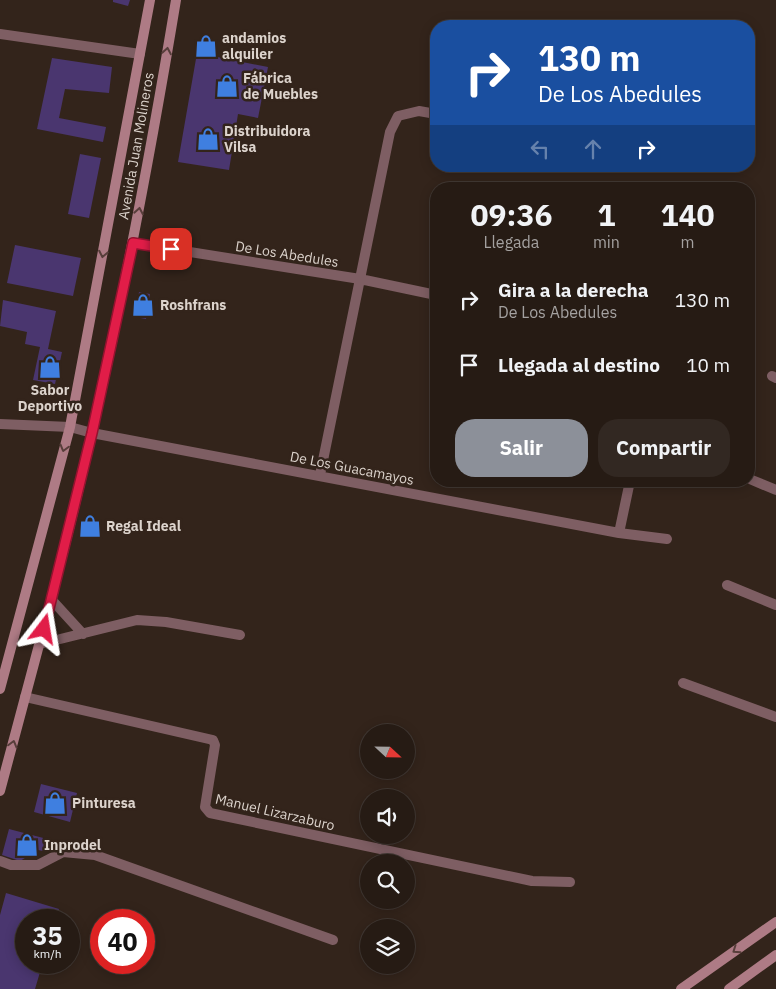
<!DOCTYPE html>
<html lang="es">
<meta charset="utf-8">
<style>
:root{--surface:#261b14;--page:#322822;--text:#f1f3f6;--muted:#a4a1a0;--line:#423934;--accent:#8c9099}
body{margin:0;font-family:"IBM Plex Sans",sans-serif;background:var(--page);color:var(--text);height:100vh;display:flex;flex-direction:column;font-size:19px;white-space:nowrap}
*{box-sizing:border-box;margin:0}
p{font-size:16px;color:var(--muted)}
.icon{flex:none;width:28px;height:28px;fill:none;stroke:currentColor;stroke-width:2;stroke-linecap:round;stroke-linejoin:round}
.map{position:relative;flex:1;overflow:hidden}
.details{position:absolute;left:430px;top:182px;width:325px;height:305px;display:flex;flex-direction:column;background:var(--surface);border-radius:20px;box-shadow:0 2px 12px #0003,0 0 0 1px var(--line)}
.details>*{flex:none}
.hud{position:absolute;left:430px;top:20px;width:325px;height:152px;border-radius:20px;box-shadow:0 2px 12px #0003,0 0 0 1px var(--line);background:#1a4fa0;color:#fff;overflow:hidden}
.needle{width:32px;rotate:112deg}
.tools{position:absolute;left:360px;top:724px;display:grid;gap:10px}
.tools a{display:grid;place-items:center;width:55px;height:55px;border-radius:50%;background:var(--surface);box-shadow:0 2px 12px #0003,0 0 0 1px var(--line);font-size:25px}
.speed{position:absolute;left:15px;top:909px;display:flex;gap:10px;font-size:25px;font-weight:700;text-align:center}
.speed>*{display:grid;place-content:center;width:65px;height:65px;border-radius:50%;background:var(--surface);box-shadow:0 2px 12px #0003,0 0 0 1px var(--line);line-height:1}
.speed small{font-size:12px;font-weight:400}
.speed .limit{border:8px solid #d22;background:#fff;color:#111}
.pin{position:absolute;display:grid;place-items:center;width:42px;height:42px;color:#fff;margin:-21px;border-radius:10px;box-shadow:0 2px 8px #0006}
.me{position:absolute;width:55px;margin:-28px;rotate:14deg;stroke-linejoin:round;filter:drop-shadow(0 0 4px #0008)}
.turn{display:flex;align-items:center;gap:18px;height:105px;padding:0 25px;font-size:22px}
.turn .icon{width:65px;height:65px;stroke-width:2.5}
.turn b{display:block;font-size:35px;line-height:42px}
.lanes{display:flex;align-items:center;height:48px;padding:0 25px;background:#0003;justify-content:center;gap:25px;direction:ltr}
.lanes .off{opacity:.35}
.eta{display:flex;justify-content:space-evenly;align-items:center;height:85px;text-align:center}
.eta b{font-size:30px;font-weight:800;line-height:35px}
.cta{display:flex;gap:10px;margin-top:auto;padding:10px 25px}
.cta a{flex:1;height:58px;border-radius:20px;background:var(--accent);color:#fff;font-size:20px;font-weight:800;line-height:58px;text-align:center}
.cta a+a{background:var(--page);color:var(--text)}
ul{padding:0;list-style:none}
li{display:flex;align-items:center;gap:15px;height:65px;padding:0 25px}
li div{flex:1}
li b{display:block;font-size:19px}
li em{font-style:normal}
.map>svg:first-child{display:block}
.building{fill:#4a366f}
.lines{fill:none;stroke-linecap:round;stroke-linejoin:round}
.lane{stroke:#7e5e63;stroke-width:10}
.street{stroke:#7e5e63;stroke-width:10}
.secondary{stroke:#ae7b85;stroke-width:10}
.oneway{stroke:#583e3b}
.route-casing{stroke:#92132f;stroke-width:12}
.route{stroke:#e11d48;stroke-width:9}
.labels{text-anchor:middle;stroke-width:5;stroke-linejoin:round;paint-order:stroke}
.poi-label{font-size:14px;font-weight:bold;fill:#dcd3cc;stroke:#33241b;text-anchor:start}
.street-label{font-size:14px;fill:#dcd3cc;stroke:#33241b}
</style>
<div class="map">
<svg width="776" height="989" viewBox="0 0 776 989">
<rect width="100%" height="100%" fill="#33241b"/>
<!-- building -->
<path class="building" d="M113,0H130L128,6L113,2Z
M197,53L268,67L258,118L238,114L229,170L178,162Z
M52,58L112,67L109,93L65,89L59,118L106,127L103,142L37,129Z
M80,154L101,158L89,218L68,214Z
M15,245L81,258L73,296L7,283Z
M139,292L150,294L146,319L135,317Z
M3,300L56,311L48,349L62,352L55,384L33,380L40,347L25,344L27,332L0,326Z
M88,518L96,520L92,533L85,531Z
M41,784L77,793L70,822L34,812Z
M9,829L51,840L48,852L38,850L20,861L2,855Z
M6,893L59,909L56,920H26V962H43L35,989H0V915Z"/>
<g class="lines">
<!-- lane -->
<path class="lane" d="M51,599L83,634
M40,644L137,620L166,622L240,635
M0,861L11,865H38L63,852L95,855L333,940"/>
<!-- street -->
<path class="street" d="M0,34L140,54
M133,243L360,279L436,295
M772,376L776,378
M0,424L70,427L92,433L619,533L667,539
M320,475L390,132L398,116L419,111L436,114
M752,480L776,490
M619,533L630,481
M727,585L776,605
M683,683L776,717
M25,697L213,740L215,745L205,807L210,813L532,881L570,882"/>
<!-- secondary -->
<path class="secondary" d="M0,689L70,427L150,0
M0,791C32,671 65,552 92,432C125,289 152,145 176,0
M681,989L776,922
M729,989L776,955"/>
</g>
<!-- one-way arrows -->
<defs><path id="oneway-chevron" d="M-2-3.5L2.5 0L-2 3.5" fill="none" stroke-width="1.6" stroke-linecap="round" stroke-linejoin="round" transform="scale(1.25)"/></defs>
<g class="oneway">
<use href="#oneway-chevron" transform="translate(167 51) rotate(-80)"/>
<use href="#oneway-chevron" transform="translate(139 211) rotate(-80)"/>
<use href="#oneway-chevron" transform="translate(103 254) rotate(101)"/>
<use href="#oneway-chevron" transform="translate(64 448) rotate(105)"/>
<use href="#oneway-chevron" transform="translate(13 744) rotate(-75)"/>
<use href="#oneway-chevron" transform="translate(736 950) rotate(145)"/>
</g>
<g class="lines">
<defs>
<path id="route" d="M44,629L92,433L133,243L171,249"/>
</defs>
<!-- route casing -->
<use href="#route" class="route-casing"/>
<!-- route -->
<use href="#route" class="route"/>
</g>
<!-- icons -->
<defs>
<symbol id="shop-bare" viewBox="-9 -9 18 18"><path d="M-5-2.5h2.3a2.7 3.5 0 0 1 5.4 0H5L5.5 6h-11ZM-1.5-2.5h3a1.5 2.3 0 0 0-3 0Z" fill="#3f7fe0" stroke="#33241b" stroke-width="2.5" paint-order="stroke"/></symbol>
</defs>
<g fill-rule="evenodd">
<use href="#shop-bare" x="190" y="30" width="32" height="32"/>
<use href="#shop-bare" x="211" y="70" width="32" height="32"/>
<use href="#shop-bare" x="192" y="123" width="32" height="32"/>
<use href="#shop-bare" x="127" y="289" width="32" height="32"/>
<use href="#shop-bare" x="34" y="351" width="32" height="32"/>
<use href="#shop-bare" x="74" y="510" width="32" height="32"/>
<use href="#shop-bare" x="39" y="787" width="32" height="32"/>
<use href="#shop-bare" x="11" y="829" width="32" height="32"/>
</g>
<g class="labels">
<!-- poi labels -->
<g class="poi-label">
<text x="222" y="43">andamios<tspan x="222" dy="16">alquiler</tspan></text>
<text x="243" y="83">Fábrica<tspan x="243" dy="16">de Muebles</tspan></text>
<text x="224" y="136">Distribuidora<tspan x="224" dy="16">Vilsa</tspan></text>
<text x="160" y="310">Roshfrans</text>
<text x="50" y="395" text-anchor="middle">Sabor<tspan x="50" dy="16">Deportivo</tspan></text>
<text x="106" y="531">Regal Ideal</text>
<text x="72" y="808">Pinturesa</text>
<text x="44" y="850">Inprodel</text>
</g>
<!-- street labels -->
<g class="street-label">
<text transform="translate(136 146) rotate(-80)" y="5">Avenida Juan Molineros</text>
<text transform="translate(287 254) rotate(9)" y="5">De Los Abedules</text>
<text transform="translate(352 468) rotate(11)" y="5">De Los Guacamayos</text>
<text transform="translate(275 812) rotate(13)" y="5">Manuel Lizarzaburo</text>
</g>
</g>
</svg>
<div class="tools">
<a><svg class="needle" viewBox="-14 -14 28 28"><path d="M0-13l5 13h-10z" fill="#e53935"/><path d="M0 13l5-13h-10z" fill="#a4a1a0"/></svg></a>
<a><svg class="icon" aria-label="sound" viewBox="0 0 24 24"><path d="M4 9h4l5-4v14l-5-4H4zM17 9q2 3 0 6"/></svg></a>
<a><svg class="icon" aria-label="search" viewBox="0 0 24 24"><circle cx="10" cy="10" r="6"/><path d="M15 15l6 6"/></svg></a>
<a><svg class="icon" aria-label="layers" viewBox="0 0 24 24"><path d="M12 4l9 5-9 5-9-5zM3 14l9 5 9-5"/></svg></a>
</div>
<div class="speed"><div>35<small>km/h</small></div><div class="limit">40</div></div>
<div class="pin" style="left:171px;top:249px;background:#d93025"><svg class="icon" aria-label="arrive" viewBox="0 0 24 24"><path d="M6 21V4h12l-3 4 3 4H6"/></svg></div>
<svg class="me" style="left:44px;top:629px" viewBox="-20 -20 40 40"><path d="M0-17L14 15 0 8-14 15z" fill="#e11d48" stroke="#fff" stroke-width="4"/></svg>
<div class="hud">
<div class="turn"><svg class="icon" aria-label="right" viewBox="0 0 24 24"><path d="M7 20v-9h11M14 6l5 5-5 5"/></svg><div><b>130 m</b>De Los Abedules</div></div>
<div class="lanes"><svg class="icon off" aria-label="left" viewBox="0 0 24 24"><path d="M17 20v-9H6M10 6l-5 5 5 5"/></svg><svg class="icon off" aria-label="ahead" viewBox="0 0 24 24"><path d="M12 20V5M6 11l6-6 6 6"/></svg><svg class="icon" aria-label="right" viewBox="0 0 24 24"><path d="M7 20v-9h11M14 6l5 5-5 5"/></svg></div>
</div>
<section class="details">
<div class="eta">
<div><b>09:36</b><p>Llegada</p></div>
<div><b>1</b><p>min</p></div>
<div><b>140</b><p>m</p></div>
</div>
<ul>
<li><svg class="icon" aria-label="right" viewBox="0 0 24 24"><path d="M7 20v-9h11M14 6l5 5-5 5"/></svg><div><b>Gira a la derecha</b><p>De Los Abedules</p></div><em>130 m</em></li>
<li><svg class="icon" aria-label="arrive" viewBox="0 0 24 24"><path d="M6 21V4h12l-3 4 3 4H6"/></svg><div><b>Llegada al destino</b></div><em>10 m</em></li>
</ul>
<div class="cta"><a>Salir</a><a>Compartir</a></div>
</section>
</div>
